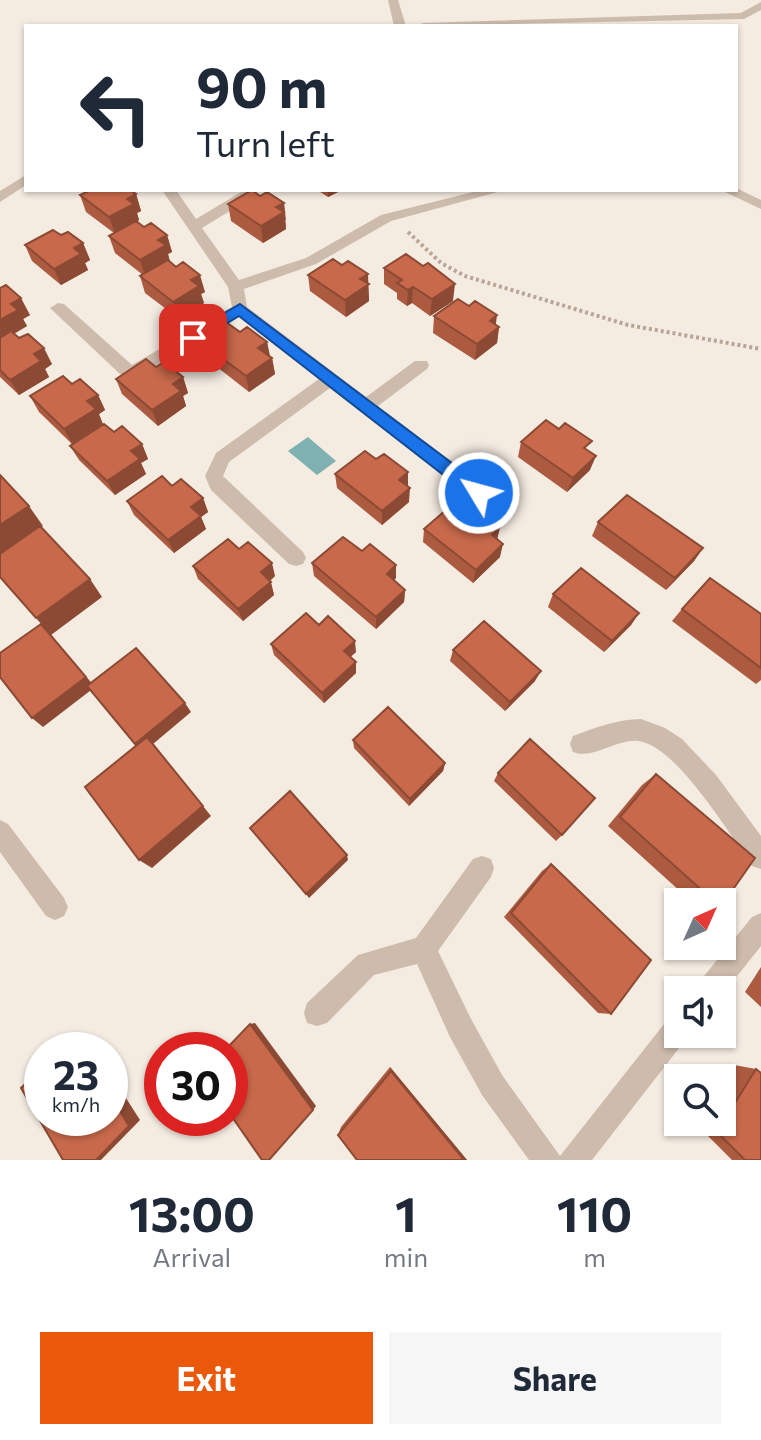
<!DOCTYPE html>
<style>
:root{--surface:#fff;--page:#f6f6f7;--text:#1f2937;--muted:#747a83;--accent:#ea580c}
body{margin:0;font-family:Commissioner,sans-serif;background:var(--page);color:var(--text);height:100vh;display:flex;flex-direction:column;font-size:30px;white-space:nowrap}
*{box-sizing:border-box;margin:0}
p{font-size:26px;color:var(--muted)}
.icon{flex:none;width:44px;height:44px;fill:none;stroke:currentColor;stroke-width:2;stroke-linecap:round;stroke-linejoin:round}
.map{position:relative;height:1160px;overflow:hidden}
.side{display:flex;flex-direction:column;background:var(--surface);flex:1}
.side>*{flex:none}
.top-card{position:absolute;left:24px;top:24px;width:714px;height:168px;border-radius:0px;box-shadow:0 2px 6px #0004;background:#fff;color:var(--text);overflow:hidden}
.needle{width:52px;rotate:45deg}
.fabs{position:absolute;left:664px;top:888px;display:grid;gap:16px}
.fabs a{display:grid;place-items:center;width:72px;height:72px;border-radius:0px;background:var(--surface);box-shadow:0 2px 6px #0004;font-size:40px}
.speed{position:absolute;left:24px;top:1032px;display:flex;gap:16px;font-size:40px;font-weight:700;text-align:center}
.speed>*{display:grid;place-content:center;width:104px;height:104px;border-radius:50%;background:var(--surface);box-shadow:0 2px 6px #0004;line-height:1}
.speed small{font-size:20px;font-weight:400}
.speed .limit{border:12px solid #d22;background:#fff;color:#111}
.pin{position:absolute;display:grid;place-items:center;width:68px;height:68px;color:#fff;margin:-34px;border-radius:16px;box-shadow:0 4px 12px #0006}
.me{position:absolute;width:88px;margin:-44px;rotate:307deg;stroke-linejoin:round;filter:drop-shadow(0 0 6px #0008)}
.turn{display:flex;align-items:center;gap:28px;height:168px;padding:0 40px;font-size:36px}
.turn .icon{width:104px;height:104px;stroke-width:2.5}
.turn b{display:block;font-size:56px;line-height:68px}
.eta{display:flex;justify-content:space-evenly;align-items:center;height:136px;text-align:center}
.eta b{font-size:48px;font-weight:700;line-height:56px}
.button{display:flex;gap:16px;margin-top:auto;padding:16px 40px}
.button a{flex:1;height:92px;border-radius:0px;background:var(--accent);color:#fff;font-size:32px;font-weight:700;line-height:92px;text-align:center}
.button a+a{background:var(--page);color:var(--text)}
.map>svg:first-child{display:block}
.water{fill:#7fb0b2}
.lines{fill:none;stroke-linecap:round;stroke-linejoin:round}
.path{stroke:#b9a596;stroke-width:4;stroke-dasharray:3 3;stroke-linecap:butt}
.minor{fill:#cdbbac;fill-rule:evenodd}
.wall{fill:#ac5a40}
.shaded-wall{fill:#8c4a34}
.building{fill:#c8694b;stroke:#8c4a34;stroke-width:2}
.route{fill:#1a73e8;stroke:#114b97;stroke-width:2}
</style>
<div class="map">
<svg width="761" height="1160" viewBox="0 0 761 1160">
<rect width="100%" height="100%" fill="#f4ebe1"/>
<!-- water -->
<path class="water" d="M308,437L336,461L317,475L288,451Z"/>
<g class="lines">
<!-- path -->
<path class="path" d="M408,232L441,263L465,276L628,325L761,349"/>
<!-- minor -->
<path class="minor" d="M388,0H398L406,26H394Z
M761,2V10L744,19L417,26L423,23L741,13Z
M26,175V185L0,202V191Z
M736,188L761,200V209L721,190Z
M162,190H176L196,219L241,192H251V198L202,228L239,280L306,258L381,215L481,190H505L391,221L316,264L244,289L247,307L366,397L415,361H427L429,365L427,369L378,406L486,488L488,493L486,498H472L330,388L229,462L223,476L303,552L306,558L303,564L296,566L289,564L211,490L205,476L216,453L319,379L239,316L140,375L120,374L50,308L58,303L64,304L132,365L232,307L228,287Z
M641,719L665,728L682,739L716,775L761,836V869L752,866C731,836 675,744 638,741C616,739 593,760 573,752L570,744L573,736C594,728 619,719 641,719Z
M0,820L8,824L64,898L68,907L64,916L55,920L46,916L0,852Z
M482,856L491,859L494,868L491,877L438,951L470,1017L502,1075L560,1156L668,1019L678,1015V1034H690L592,1160H529L482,1095L450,1037L417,964L374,975L327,1023L317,1026L307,1023L304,1013L307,1003L358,955L416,938L473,859Z
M761,913V946L722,995V990H696L700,981L752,917Z"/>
</g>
<!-- wall -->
<path class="wall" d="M317,190H342L328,197Z
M136,194L141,211L137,213L139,220L137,222L144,227L167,235L172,252L168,254L170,262L205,292L201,294L204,303L178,318L145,293L140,276L143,275L115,253L109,236L114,233L86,212L80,195Z
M260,196L284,203L286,220H285L286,229L263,243L231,221L228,204Z
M61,235L83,243L90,260L85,263L88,270L61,285L32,261L25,245Z
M384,268L453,301L430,316L412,303L407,306L397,299V293L384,284Z
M308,275L368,284L369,301L346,317L310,291Z
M0,288L30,315L23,319L27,326L14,334L52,364L45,369L49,377L19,395L0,377Z
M434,316L496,324L499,327L497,343L475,360L433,333Z
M240,332L267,342L270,356L272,358L275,374L249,392L203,356L198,340Z
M156,367L183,377L188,393L183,396L186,406L158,426L122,394L116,379Z
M72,384L98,395L105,410L99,414L72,444L39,412L30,396Z
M114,432L142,444L148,459L141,463L146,474L115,495L79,460L70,446Z
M521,442L588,451L590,470L567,492L518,457Z
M376,459L408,486L409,502L382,525L337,488L335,474Z
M172,486L203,498L208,512L201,517L206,529L174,553L134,515L127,501Z
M466,513L500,527L497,539L500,557L473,583L423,542L424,529Z
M598,522L703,548L694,561L666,590L592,536Z
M239,549L275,576L270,581L274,595L243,621L198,579L193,566Z
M312,563L396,578L394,580L405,590L404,602L376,629L314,576Z
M553,594L639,613L631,625L604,652L548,607Z
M682,609L761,614V680L756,684L672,621Z
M319,625L356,652L350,657L356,662V673L324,703L274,655L271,644Z
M453,650L535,681L505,711L450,661Z
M353,740L445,763L443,771L409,806L354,748Z
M498,773L562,835L556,841L494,781Z
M656,774L722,902H692L608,826L642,785Z
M551,864L611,1014L598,1013L504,917L542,871Z
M761,967V1007L745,992Z
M734,1065L756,1069L761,1160H732L696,1124L698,1122H722V1084Z
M390,1067L467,1160H357L338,1135L341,1127Z"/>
<!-- shaded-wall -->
<path class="shaded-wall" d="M328,190H342L328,197Z
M136,194L141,211L137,213L139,220L115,233L109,217L127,199Z
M284,203L286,229L263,243L261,226L276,207Z
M167,235L172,252L168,254L170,262L145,276L140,260L158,240Z
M83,243L90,260L85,263L88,270L61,285L54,269L74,248Z
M368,274L369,301L346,317L345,300L360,279Z
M200,275L205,292L201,294L204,303L178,318L173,302L191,280Z
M455,284L453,301L430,316L432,299Z
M413,287L412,303L407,306L408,290Z
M21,298L30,315L23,319L27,326L0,341V320L11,304Z
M497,315L495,331L499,327L497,343L475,360L477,344L490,321Z
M267,342L270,358L258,348Z
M44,348L52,364L45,369L49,377L19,395L10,380L34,354Z
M272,358L275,374L249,392L246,376Z
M183,377L188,393L183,396L186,406L158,426L152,410L173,384Z
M98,395L105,410L99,414L103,424L72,444L64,429L87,401Z
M142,444L148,459L141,463L146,474L115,495L107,481L131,451Z
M596,456L590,470L567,492L573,478Z
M408,472V486L399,480Z
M410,488L409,502L382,525V511Z
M203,498L208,512L201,517L206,529L174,553L168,540L191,507Z
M29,506L43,526L0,555V525Z
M500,527L497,540L492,535Z
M503,544L500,557L473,583L476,570Z
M703,548L694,561L666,590L675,578Z
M272,563L275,576L264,585L261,572Z
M396,565V578L386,587L387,574Z
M90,579L102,597L51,635L95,687L43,727L32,718L86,677L36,618Z
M271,582L274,595L243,621L238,609Z
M405,590L404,602L376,629V617Z
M639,613L631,625L604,652L612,641Z
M355,641L356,652L345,662L344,651Z
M356,662V673L324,703L322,693Z
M541,671L535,681L505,711L510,702Z
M185,703L191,712L153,744L211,816L152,868L139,860L144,752L135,744Z
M445,763L443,771L409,806L410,799Z
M347,855L348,860L309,898L306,894Z
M255,1023L316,1106L313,1110L250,1024Z
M87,1037L95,1050H82L74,1038Z
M390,1067L467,1160H464L391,1071Z
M110,1073L140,1120L101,1160H96L110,1095Z"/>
<!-- building -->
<path class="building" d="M91,190H130L136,194L127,199L134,204L109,217L80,195Z
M252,190L260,196L267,192L284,203L276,207L284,212L261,226L228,204Z
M136,221L144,227L151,223L167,235L158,240L166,245L140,260L109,236Z
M53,230L61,235L68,232L83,243L74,248L81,254L54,269L25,245Z
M406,254L423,266L428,263L455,284L432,299L413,287L408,290L397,283L402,280L384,268Z
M333,259L342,265L348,261L368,274L360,279L369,284L345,300L308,275Z
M168,260L176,267L183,262L200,275L191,280L199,286L173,302L140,276Z
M6,285L21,298L11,304L18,310L0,320V288Z
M458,299L469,306L475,301L497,315L490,321L499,327L477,344L434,316Z
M226,322L240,332L247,327L267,342L258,348L272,358L246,376L198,340Z
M11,331L19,338L28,334L44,348L34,354L41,361L10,380L0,370V338Z
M146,359L156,367L164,362L183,377L173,384L181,391L152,410L116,379Z
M63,376L72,384L80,379L98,395L87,401L96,409L64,429L30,396Z
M546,420L559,429L565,423L592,441L584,448L596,456L573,478L521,442Z
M104,424L114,432L122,426L142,444L131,451L140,459L107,481L70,446Z
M365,451L376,459L384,454L408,472L399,480L410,488L382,511L335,474Z
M0,475L29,506L0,525Z
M162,476L172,486L181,479L203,498L191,507L201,516L168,540L127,501Z
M627,495L703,548L675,578L598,522Z
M454,503L466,513L474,506L500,527L492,535L503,544L476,570L424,529Z
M40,526L90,579L36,618L0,577V554Z
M343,537L362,551L370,544L396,565L387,574L405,590L376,617L312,563Z
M228,539L239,549L248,542L272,563L261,572L271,582L238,609L193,566Z
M581,568L639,613L612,641L553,594Z
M710,578L761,614V668L682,609Z
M306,613L319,625L328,616L355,641L344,651L356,662L322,693L271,644Z
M484,621L541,671L510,702L453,650Z
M41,624L86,677L32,718L0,677V653Z
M136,648L185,703L135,744L87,686Z
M388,707L445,763L410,799L353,740Z
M147,737L203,806L139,860L85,787Z
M530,739L595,798L562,835L498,773Z
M656,774L755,858L722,905V902H715L620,817Z
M290,791L347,855L306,894L250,828Z
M551,864L651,960L611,1014L511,913Z
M250,1024L313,1110L269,1160H262L230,1114V1050H225Z
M74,1038L82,1050H62Z
M42,1069V1118H110V1095L129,1126L96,1160H63L21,1088Z
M756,1069L761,1073V1160H745L717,1132Z
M391,1071L464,1160H357L338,1135Z"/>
<!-- route -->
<path class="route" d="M240,304L485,488L487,493L485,498H473L239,316L198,341H188V334Z"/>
</svg>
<div class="fabs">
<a><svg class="needle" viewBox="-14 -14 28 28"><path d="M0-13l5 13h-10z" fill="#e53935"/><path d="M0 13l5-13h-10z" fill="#747a83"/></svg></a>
<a><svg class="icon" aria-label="sound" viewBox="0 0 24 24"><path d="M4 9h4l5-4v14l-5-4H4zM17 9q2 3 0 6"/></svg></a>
<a><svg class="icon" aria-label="search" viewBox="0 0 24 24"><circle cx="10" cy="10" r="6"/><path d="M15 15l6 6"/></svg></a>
</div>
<div class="speed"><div>23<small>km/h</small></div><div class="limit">30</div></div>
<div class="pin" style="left:193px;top:338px;background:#d93025"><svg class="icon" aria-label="arrive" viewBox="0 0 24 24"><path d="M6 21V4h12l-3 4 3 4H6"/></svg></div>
<svg class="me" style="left:479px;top:493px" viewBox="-20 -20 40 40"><circle r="17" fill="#1a73e8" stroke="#fff" stroke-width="3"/><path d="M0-11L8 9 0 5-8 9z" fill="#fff"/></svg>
<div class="top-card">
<div class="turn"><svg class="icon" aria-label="left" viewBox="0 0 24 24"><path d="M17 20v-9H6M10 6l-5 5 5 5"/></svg><div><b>90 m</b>Turn left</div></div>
</div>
</div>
<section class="side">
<div class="eta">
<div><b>13:00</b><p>Arrival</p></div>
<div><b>1</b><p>min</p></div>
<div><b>110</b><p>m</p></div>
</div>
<div class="button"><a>Exit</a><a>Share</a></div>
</section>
